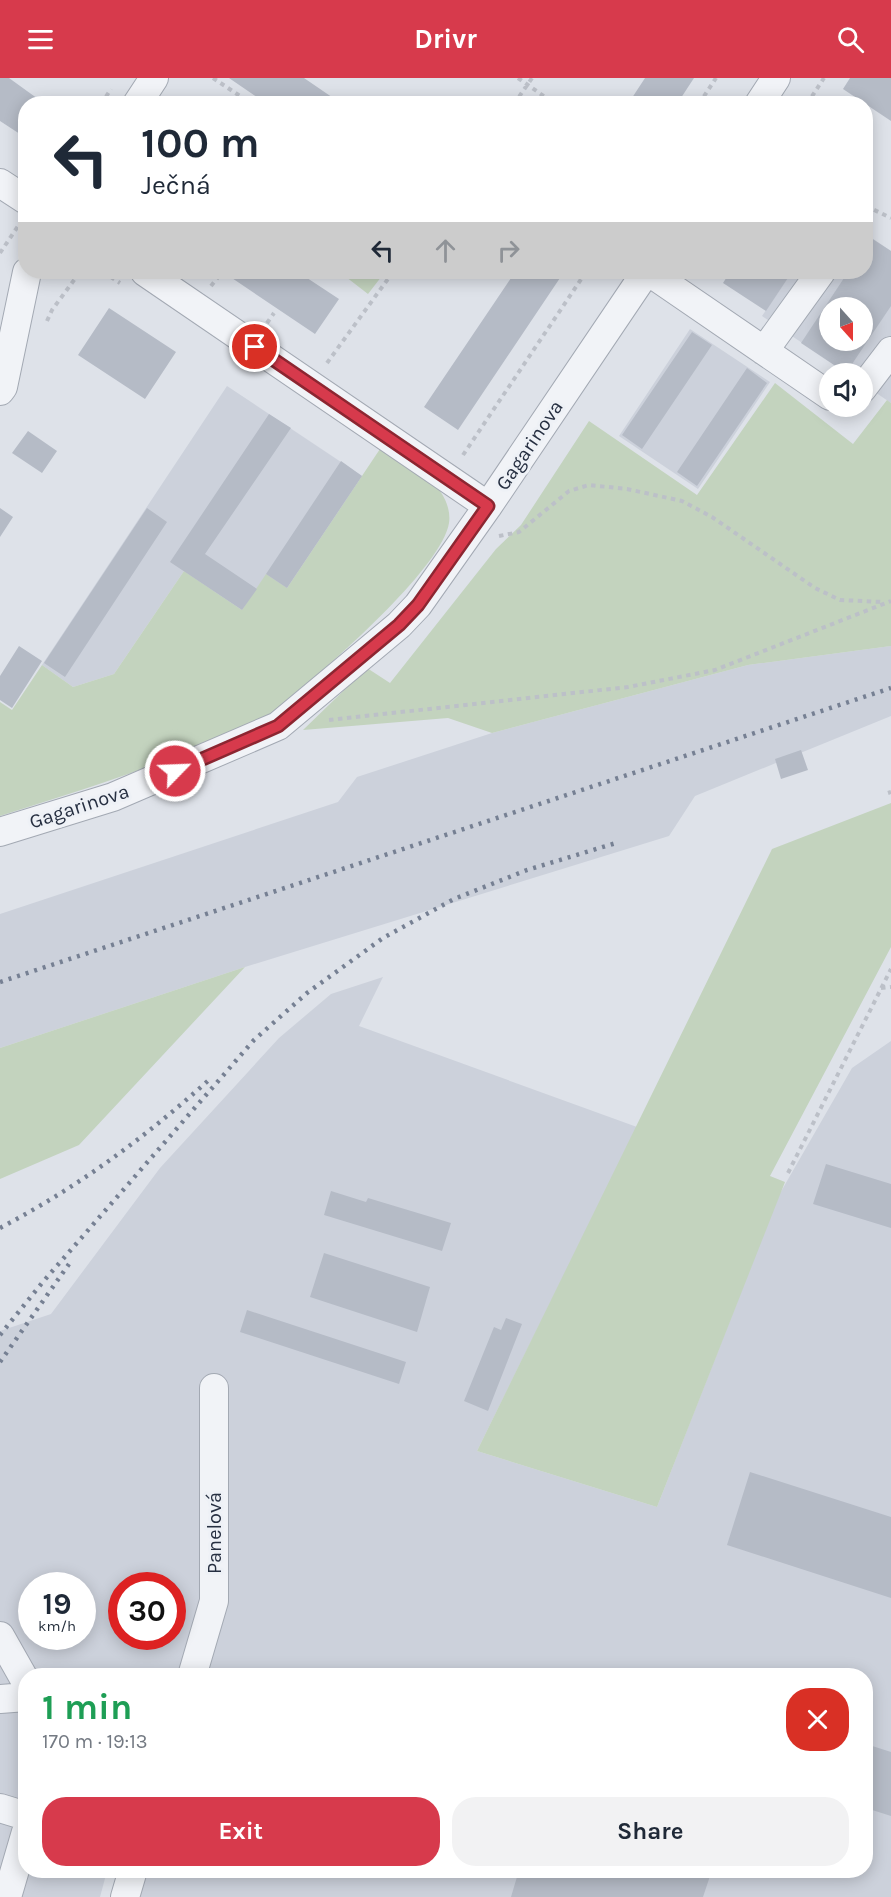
<!DOCTYPE html>
<meta charset="utf-8">
<style>
:root{--surface:#fff;--page:#f2f2f3;--text:#1f2937;--muted:#747a83;--accent:#d73a4c}
body{margin:0;font-family:Karla,sans-serif;background:var(--page);color:var(--text);height:100vh;display:flex;flex-direction:column;font-size:22px;white-space:nowrap}
*{box-sizing:border-box;margin:0}
p{font-size:20px;color:var(--muted)}
.icon{flex:none;width:33px;height:33px;fill:none;stroke:currentColor;stroke-width:2;stroke-linecap:round;stroke-linejoin:round}
.map{position:relative;flex:1;overflow:hidden}
.panel{position:absolute;left:18px;top:1590px;width:855px;height:210px;display:flex;flex-direction:column;background:var(--surface);border-radius:24px;box-shadow:0 3px 15px #0003}
.panel>*{flex:none}
.hud{position:absolute;left:18px;top:18px;width:855px;height:183px;border-radius:24px;box-shadow:0 3px 15px #0003;background:#fff;color:var(--text);overflow:hidden}
.needle{width:39px;rotate:159deg}
.tools{position:absolute;left:819px;top:219px;display:grid;gap:12px}
.tools a{display:grid;place-items:center;width:54px;height:54px;border-radius:50%;background:var(--surface);box-shadow:0 3px 15px #0003;font-size:30px}
.speed{position:absolute;left:18px;top:1494px;display:flex;gap:12px;font-size:30px;font-weight:700;text-align:center}
.speed>*{display:grid;place-content:center;width:78px;height:78px;border-radius:50%;background:var(--surface);box-shadow:0 3px 15px #0003;line-height:1}
.speed small{font-size:15px;font-weight:400}
.speed .limit{border:9px solid #d22;background:#fff;color:#111}
.pin{position:absolute;display:grid;place-items:center;width:51px;height:51px;color:#fff;margin:-26px;border:3px solid #fff;border-radius:50%;box-shadow:0 2px 6px #0007}
.me{position:absolute;width:66px;margin:-33px;rotate:66deg;stroke-linejoin:round;filter:drop-shadow(0 0 4px #0008)}
.turn{display:flex;align-items:center;gap:21px;height:126px;padding:0 24px;font-size:27px}
.turn .icon{width:78px;height:78px;stroke-width:2.5}
.turn b{display:block;font-size:42px;line-height:51px}
.lanes{display:flex;align-items:center;height:57px;padding:0 24px;background:#0003;justify-content:center;gap:30px;direction:ltr}
.lanes .off{opacity:.35}
.round{display:grid;place-items:center;flex:none;width:63px;height:63px;border-radius:24px;background:var(--page)}
.head{display:flex;align-items:center;justify-content:space-between;height:102px;padding:0 24px}
h1{font-size:36px;font-weight:700;line-height:45px;color:#1e9e55}
.cta{display:flex;gap:12px;margin-top:auto;padding:12px 24px}
.cta a{flex:1;height:69px;border-radius:24px;background:var(--accent);color:#fff;font-size:24px;font-weight:700;line-height:69px;text-align:center}
.cta a+a{background:var(--page);color:var(--text)}
header{display:flex;justify-content:space-between;align-items:center;height:78px;padding:0 24px;background:var(--accent);color:#fff;font-size:27px;font-weight:700}
.map>svg:first-child{display:block}
.built{fill:#ccd1db;fill-rule:evenodd}
.green{fill:#c3d3be}
.building{fill:#b5bbc6;fill-rule:evenodd}
.lines{fill:none;stroke-linecap:round;stroke-linejoin:round}
.minor-casing{stroke:#a3a9b3;stroke-width:30}
.path{stroke:#bcc0c8;stroke-width:4;stroke-dasharray:4.5 4.5;stroke-linecap:butt}
.minor{stroke:#f1f3f7;stroke-width:28}
.rail{stroke:#768093;stroke-width:4.5;stroke-dasharray:3 6;stroke-linecap:butt}
.route-casing{stroke:#8c2631;stroke-width:15}
.route{stroke:#d73a4c;stroke-width:10}
.labels{text-anchor:middle;stroke-width:6;stroke-linejoin:round;paint-order:stroke}
.street-label{font-size:20px;fill:#262f41;stroke:#eef1f6}
</style>
<header><svg class="icon" aria-label="menu" viewBox="0 0 24 24"><path d="M4 6h16M4 12h16M4 18h16"/></svg>Drivr<svg class="icon" aria-label="search" viewBox="0 0 24 24"><circle cx="10" cy="10" r="6"/><path d="M15 15l6 6"/></svg></header>
<div class="map">
<svg width="891" height="1819" viewBox="0 0 891 1819">
<rect width="100%" height="100%" fill="#dee2e9"/>
<!-- built -->
<path class="built" d="M866,156L891,173V325L863,306L862,296L847,295L762,238L792,194H866ZM830,230H862V262H830Z
M690,251L770,304L698,411L619,358Z
M227,308L362,398L287,510L242,532L184,493L114,596L73,609L42,587Z
M891,568V638L695,718L669,758L245,889L0,970V836L338,724L357,699L492,655L748,587Z
M383,899L359,948L637,1049L477,1373L657,1429L779,1117L852,990L891,963V1819H134L142,1792H866V1598H26V1792L107,1793L100,1819H0V1253L51,1236L160,1090L279,960L331,916ZM32,1508H82V1558H32ZM122,1508H172V1558H122Z"/>
<!-- green -->
<path class="green" d="M350,194H385L368,216L346,199Z
M775,305L853,366L887,322L891,325V568L748,587L492,655L448,640L303,652L367,590L390,605L496,471L521,447L589,343L697,417Z
M380,371L436,408C445,418 451,432 449,445C442,488 340,577 306,607C294,617 282,632 268,639C182,681 91,709 0,738V624L12,632L42,587L73,609L114,596L184,493L242,532L266,496L287,510Z
M891,725V869L770,1098L785,1104L657,1429L477,1373L772,771Z
M245,889L79,1067L0,1101V970Z"/>
<!-- building -->
<path class="building" d="M0,0H9L45,26H26V60L0,43Z
M229,0H304L342,26H267Z
M694,0L677,26H628L645,0Z
M850,0H891V43L843,11Z
M871,160L891,173V228L846,295L801,265L848,194H866V168ZM830,230H862V262H830Z
M223,194H298L339,221L315,256Z
M515,194H564L458,352L424,329Z
M730,194H792L766,233L723,205Z
M109,230L176,274L145,321L78,277Z
M692,254L712,267L642,371L622,357Z
M747,290L767,305L697,408L677,394Z
M269,336L291,350L205,476L257,511L242,532L170,484Z
M28,353L57,373L42,395L12,375Z
M341,383L362,398L287,510L266,496Z
M0,430L13,439L0,459Z
M147,430L167,444L65,599L44,585Z
M19,568L42,583L12,630L0,622V598Z
M801,672L808,692L781,701L775,681Z
M826,1086L891,1106V1150L813,1126Z
M331,1113L366,1124L368,1120L451,1145L442,1173L324,1137Z
M324,1175L430,1209L417,1254L310,1219Z
M247,1232L406,1284L399,1306L240,1254Z
M506,1240L522,1246L488,1333L464,1323L494,1249L501,1252Z
M750,1394L891,1439V1520L727,1467Z
M866,1666L891,1674V1738L866,1730Z
M519,1792H712L703,1819H511Z"/>
<g class="lines">
<defs>
<path id="minor" d="M137,26L154,0
M759,26L776,0
M0,105L26,122
M145,194L488,428
M649,194L830,318
M764,273L821,194
M862,311L891,273
M0,313L3,309L27,194
M0,754L113,719L278,648L399,547L418,527L488,428L646,194
M0,1558L26,1604
M192,1598L214,1523V1310
M0,1621L26,1619
M0,1730L26,1738
M7,1819L26,1754
M125,1819L133,1792"/>
</defs>
<!-- minor casing -->
<use href="#minor" class="minor-casing"/>
<!-- path -->
<path class="path" d="M213,0L252,26
M518,0L555,26
M101,26L111,11
M514,26L532,0
M699,26L716,0
M807,26L824,0
M866,128L891,140
M0,175L18,148
M103,194L120,205
M211,208L219,198
M47,243L52,232L80,194
M267,245L274,235
M327,285L393,194
M463,377L586,194
M499,458L519,454L569,413L589,407L627,411L682,423L712,439L815,510L840,522L883,524
M329,642L628,609L715,592L891,523
M888,715L891,714
M881,910L891,909
M788,1095L891,891"/>
<!-- minor -->
<use href="#minor" class="minor"/>
<!-- rail -->
<path class="rail" d="M0,904L891,610
M0,1150C78,1109 146,1059 211,1000
M0,1257L42,1205L254,962L307,915L383,860L454,821L527,792L616,765
M0,1284L69,1186"/>
</g>
<g class="lines">
<defs>
<path id="route" d="M175,693L278,648L399,547L418,527L488,428L255,269"/>
</defs>
<!-- route casing -->
<use href="#route" class="route-casing"/>
<!-- route -->
<use href="#route" class="route"/>
</g>
<g class="labels">
<!-- street labels -->
<g class="street-label">
<text transform="translate(529 367) rotate(-56)" y="7">Gagarinova</text>
<text transform="translate(79 728) rotate(-18)" y="7">Gagarinova</text>
<text transform="translate(214 1455) rotate(-90)" y="7">Panelová</text>
</g>
</g>
</svg>
<div class="tools">
<a><svg class="needle" viewBox="-14 -14 28 28"><path d="M0-13l5 13h-10z" fill="#e53935"/><path d="M0 13l5-13h-10z" fill="#747a83"/></svg></a>
<a><svg class="icon" aria-label="sound" viewBox="0 0 24 24"><path d="M4 9h4l5-4v14l-5-4H4zM17 9q2 3 0 6"/></svg></a>
</div>
<div class="speed"><div>19<small>km/h</small></div><div class="limit">30</div></div>
<div class="pin" style="left:255px;top:269px;background:#d93025"><svg class="icon" aria-label="arrive" viewBox="0 0 24 24"><path d="M6 21V4h12l-3 4 3 4H6"/></svg></div>
<svg class="me" style="left:175px;top:693px" viewBox="-20 -20 40 40"><circle r="17" fill="#d73a4c" stroke="#fff" stroke-width="3"/><path d="M0-11L8 9 0 5-8 9z" fill="#fff"/></svg>
<div class="hud">
<div class="turn"><svg class="icon" aria-label="left" viewBox="0 0 24 24"><path d="M17 20v-9H6M10 6l-5 5 5 5"/></svg><div><b>100 m</b>Ječná</div></div>
<div class="lanes"><svg class="icon" aria-label="left" viewBox="0 0 24 24"><path d="M17 20v-9H6M10 6l-5 5 5 5"/></svg><svg class="icon off" aria-label="ahead" viewBox="0 0 24 24"><path d="M12 20V5M6 11l6-6 6 6"/></svg><svg class="icon off" aria-label="right" viewBox="0 0 24 24"><path d="M7 20v-9h11M14 6l5 5-5 5"/></svg></div>
</div>
<section class="panel">
<div class="head"><div><h1>1 min</h1><p>170 m · 19:13</p></div><a class="round" style="background:#d93025;color:#fff"><svg class="icon" aria-label="close" viewBox="0 0 24 24"><path d="M6 6l12 12M18 6L6 18"/></svg></a></div>
<div class="cta"><a>Exit</a><a>Share</a></div>
</section>
</div>
